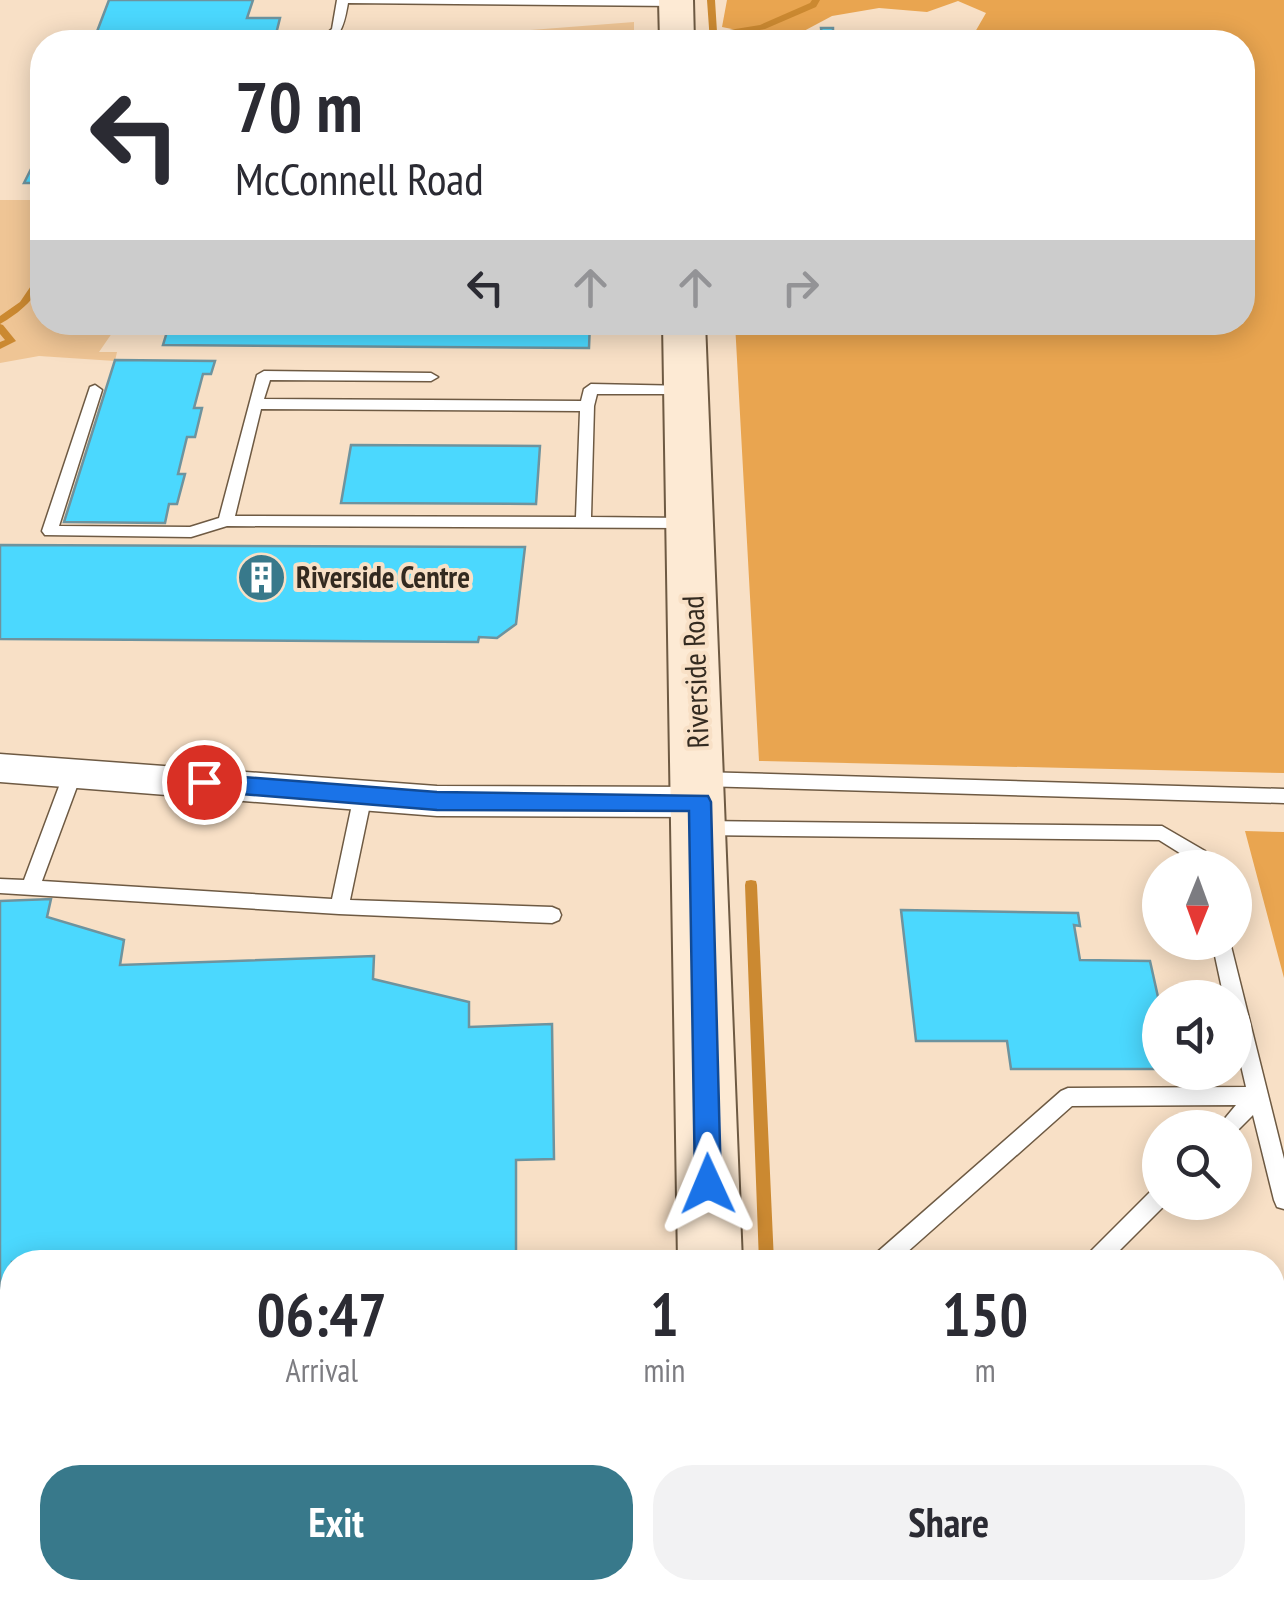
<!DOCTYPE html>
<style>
:root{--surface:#fff;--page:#f2f2f3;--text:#2b2b33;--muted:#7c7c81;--accent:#38798b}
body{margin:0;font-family:"PT Sans Narrow",sans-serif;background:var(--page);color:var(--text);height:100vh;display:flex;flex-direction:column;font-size:38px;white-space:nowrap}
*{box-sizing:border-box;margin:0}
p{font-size:32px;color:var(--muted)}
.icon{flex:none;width:55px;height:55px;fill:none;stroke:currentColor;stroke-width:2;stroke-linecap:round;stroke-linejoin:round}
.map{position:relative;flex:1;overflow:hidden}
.details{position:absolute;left:0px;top:1250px;width:1285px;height:350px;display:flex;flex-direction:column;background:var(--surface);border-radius:40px 40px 0 0;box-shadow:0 5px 25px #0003}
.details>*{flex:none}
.banner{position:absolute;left:30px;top:30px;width:1225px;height:305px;border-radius:40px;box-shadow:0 5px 25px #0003;background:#fff;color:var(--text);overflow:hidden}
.needle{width:65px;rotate:181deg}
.buttons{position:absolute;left:1142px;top:850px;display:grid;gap:20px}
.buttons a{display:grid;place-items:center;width:110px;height:110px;border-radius:50%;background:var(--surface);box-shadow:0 5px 25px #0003;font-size:50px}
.pin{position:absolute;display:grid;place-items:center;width:85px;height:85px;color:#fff;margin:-42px;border:5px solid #fff;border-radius:50%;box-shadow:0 2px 10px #0007}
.me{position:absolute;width:110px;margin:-55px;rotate:359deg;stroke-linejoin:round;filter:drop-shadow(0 0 8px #0008)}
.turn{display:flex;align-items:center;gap:35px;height:210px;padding:0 40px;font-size:45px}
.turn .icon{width:130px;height:130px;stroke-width:2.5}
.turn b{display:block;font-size:70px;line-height:85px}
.lanes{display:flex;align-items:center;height:95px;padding:0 40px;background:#0003;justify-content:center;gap:50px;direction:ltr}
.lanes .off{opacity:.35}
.eta{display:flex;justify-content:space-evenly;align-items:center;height:170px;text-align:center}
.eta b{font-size:60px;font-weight:700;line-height:70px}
.action{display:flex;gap:20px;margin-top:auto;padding:20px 40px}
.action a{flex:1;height:115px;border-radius:40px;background:var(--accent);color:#fff;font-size:40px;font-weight:700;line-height:115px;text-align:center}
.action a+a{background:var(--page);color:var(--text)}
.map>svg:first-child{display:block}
.green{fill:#efc595}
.forest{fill:#e9a550}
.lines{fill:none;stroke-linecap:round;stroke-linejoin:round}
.stream{fill:#cb8931;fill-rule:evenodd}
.building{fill:#4bd8fe;stroke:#6e939e;stroke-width:2.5}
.lane-casing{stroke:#6e5a43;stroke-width:3}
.street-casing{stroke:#6e5a43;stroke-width:3}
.secondary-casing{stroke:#6e5a43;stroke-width:4}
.lane{fill:#fff;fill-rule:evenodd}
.street{fill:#fff;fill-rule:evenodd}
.secondary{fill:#fdead4;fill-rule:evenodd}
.route{fill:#1a73e8;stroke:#114b97;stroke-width:2.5}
.labels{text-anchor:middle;stroke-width:8;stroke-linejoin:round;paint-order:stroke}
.poi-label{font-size:30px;font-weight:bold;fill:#332a20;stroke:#f8e0c6;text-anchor:start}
.street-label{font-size:30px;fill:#332a20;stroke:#f8e0c6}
</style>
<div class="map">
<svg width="1284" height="1600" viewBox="0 0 1284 1600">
<rect width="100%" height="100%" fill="#f8e0c6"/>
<!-- green -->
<path class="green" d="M634,22V42H405L417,39Z
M0,200H42V322L119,323L99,352H117L115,361L39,356L0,363Z"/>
<!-- forest -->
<path class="forest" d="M727,0H1284V773L759,761L735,323L1242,322V42H995L971,39L986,13L958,1L927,12L879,8L832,16L787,40L722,27Z
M1245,831L1284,832V978Z"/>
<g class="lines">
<!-- stream -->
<path class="stream" d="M707,0H715L717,32L760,25L810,3L812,0H820L816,7L765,29L718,37V42H710Z
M42,273C43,295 18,314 0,324V316L20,302L39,274Z
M0,324L3,325L16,341L0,349V342L5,340L0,334Z
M751,880L756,881L757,885L774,1262H759L745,885L746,881Z
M773,1588H789L791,1600H773Z"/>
</g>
<!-- building -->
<path class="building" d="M109,0H253L247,18H280L274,42H93Z
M821,28H833V34H854L855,42H804L803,36H822Z
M42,147V183H24Z
M170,322H590L589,348L163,345Z
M115,360L215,361L211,374H203L194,408H202L195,437H187L178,474H185L177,504H169L165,523L64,522Z
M351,445L540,446L536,504L341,503Z
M0,545L525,547L516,624L497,638L479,637L478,642L0,639Z
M51,899L47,917L124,940L120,965L374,956L373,979L469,1002V1027L552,1024L554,1159L516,1160V1262H12V1410L0,1411V901Z
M901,910L1078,913L1080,926L1074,925L1080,960L1150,961L1160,1006V1069H1011L1007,1041H916Z"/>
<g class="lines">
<defs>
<path id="lane" d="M337,0H677L682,3L676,6L348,3C344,24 342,42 317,42L332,29Z
M264,371L431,373L438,377L431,381L270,380L264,399L581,401L584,389L591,384L690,386L692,389L685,394H597L594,406L591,517L686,518L694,523L686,528L227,526L191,537L45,535L42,531L90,387L95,385L102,390L59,526L190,527L219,518L257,375ZM261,409L580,411L576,517L235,516Z
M73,766L82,773L42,881L332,899L354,795L357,790H369L372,795L350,900L552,907L559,910L561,915L559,920L552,923L339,914L0,893V879L24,880L64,773Z
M700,772L1284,789V803L700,786L694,784L691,779L694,774Z
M701,821L1162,826L1205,851L1211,868H1193L1191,860L1159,840L701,835L695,833L692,828L695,823Z
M1212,942H1230L1284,1159V1209L1277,1207L1274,1200L1253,1115L1235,1133V1128H1217L1236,1105L1072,1106L896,1262H871L874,1255L1061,1091L1068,1088L1246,1087L1235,1040V998H1224Z
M1160,1187V1202L1167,1203L1108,1262H1084L1087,1255L1153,1189Z
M888,1588H912L913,1600H889Z
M1119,1588H1143L1145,1600H1121Z"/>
<path id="street" d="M0,754L437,786L700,787L713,792L719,802L713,812L700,817L437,816L0,782Z"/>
<path id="secondary" d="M659,0H693L694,42H660Z
M663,322H705L742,1262H678Z
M681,1588H752L753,1600H681Z"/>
</defs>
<!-- lane casing -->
<use href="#lane" class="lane-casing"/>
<!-- street casing -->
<use href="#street" class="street-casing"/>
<!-- secondary casing -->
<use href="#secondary" class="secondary-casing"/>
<!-- lane -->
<use href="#lane" class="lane"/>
<!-- street -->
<use href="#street" class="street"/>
<!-- secondary -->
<use href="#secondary" class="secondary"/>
</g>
<!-- route -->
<path class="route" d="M204,774L437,792L708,796L711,802L721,1184L717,1192L708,1196L699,1192L695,1184L689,811L437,810L204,791L193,782Z"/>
<!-- icons -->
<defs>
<symbol id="building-disc" viewBox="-11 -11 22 22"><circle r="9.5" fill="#38798b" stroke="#f8e0c6"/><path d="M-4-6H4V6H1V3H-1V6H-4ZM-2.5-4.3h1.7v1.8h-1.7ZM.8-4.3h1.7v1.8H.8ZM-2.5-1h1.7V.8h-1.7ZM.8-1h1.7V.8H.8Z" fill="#fff"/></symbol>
</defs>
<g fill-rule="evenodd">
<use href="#building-disc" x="234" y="550" width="55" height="55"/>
</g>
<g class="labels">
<!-- poi labels -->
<g class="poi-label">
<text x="296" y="588">Riverside Centre</text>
</g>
<!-- street labels -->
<g class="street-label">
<text transform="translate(696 672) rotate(-92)" y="10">Riverside Road</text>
</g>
</g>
</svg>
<div class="buttons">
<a><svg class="needle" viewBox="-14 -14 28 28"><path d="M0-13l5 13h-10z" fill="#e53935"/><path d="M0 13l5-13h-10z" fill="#7c7c81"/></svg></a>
<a><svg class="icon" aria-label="sound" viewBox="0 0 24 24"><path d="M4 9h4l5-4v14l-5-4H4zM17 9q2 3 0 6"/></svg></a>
<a><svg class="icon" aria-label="search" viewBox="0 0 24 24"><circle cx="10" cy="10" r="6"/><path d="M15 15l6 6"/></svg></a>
</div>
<div class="pin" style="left:204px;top:782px;background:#d93025"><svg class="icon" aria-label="arrive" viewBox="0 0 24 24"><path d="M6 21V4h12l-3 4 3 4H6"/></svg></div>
<svg class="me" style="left:708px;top:1184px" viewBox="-20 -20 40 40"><path d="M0-17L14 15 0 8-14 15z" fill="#1a73e8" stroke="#fff" stroke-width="4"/></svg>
<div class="banner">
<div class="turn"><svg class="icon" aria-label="left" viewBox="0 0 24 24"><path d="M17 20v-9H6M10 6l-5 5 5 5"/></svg><div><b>70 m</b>McConnell Road</div></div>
<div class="lanes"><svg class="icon" aria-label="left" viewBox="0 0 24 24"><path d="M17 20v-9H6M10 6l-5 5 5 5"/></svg><svg class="icon off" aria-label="ahead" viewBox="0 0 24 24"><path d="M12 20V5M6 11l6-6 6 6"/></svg><svg class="icon off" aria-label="ahead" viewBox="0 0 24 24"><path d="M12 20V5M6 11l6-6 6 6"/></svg><svg class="icon off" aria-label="right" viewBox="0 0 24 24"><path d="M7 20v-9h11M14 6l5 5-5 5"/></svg></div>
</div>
<section class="details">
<div class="eta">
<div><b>06:47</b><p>Arrival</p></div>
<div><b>1</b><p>min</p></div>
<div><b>150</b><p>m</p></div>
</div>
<div class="action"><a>Exit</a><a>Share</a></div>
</section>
</div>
